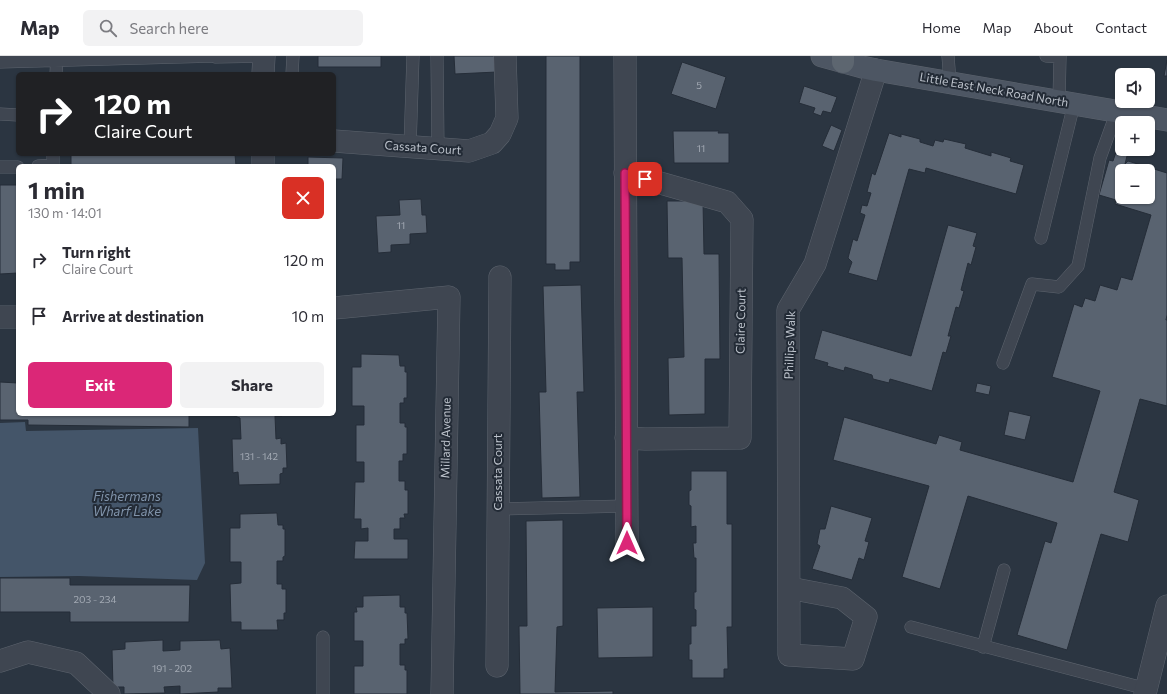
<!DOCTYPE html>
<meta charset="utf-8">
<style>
:root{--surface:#fff;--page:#f2f2f3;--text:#2b2b33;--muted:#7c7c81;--line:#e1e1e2;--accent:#db2777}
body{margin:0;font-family:Commissioner,sans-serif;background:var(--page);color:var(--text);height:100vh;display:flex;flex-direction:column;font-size:15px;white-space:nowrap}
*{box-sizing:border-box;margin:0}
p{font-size:13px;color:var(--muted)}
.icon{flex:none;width:22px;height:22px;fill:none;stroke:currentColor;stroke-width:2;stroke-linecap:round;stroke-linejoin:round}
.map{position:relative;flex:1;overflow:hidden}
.sheet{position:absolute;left:16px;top:108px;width:320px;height:252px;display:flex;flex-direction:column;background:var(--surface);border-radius:6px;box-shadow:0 1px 3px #0004}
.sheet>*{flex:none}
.top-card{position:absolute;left:16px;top:16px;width:320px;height:84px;border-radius:6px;box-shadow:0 1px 3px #0004;background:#202124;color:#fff;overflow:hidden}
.tools{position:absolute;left:1115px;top:12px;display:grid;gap:8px}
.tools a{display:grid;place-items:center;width:40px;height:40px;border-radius:6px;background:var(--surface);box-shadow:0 1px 3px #0004;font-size:20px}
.pin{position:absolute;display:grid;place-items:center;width:34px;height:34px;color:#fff;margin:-17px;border-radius:8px;box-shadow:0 2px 6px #0006}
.me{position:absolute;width:44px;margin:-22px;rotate:0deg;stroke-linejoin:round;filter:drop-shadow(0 0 3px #0008)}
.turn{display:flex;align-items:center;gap:14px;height:84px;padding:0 12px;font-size:18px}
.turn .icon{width:52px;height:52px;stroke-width:2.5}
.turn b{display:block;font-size:28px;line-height:34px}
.round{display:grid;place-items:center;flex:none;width:42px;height:42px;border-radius:6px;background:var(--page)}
.summary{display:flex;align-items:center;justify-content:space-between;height:68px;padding:0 12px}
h1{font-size:24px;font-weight:700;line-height:30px}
.action{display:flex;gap:8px;margin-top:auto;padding:8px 12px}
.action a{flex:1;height:46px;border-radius:6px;background:var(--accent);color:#fff;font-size:16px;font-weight:700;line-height:46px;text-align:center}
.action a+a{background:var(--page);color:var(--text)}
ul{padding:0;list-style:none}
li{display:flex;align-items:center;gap:12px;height:56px;padding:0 12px}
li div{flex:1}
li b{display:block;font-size:15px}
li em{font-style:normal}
header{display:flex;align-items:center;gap:24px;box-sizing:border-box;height:56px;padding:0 20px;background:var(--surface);border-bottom:1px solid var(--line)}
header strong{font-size:19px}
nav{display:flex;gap:22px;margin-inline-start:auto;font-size:14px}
.search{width:280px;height:36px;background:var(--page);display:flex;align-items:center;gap:10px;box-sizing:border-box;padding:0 14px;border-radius:6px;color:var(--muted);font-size:15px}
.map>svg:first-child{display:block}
.water{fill:#445569}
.building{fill:#596370;stroke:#252d38;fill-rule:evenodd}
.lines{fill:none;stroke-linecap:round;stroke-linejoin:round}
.service-casing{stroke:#5d646e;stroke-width:13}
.minor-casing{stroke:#5d646e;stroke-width:23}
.secondary-casing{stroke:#5d646e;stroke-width:23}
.primary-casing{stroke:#4b525d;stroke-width:23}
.service{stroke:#3f4651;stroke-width:12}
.minor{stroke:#3f4651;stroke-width:22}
.secondary{stroke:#4d5663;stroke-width:22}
.primary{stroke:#5d6670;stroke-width:22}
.route-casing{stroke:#8e194d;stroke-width:10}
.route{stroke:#db2777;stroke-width:7}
.labels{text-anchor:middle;stroke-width:4;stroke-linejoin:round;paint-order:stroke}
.number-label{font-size:10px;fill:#a3aab4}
.street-label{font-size:12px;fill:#bcc2cb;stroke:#232b36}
.water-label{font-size:13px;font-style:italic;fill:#8093aa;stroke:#232b36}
</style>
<header>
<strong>Map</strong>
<div class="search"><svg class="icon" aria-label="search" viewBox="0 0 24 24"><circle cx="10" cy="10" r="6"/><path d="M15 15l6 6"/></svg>Search here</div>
<nav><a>Home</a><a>Map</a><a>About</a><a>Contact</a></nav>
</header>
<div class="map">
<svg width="1167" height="638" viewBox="0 0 1167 638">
<rect width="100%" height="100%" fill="#2b3541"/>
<!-- water -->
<path class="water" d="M25,366L26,375L198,372L205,507L197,524L79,520L0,521V367Z"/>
<!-- building -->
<path class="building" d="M318,0H381V11H318Z
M454,0H497V16L455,18Z
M546,0H580V206H570V214H555V208H546Z
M1167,4V20H1164Z
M682,6L726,21L716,53L671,38Z
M804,30L837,41L831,57L823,55L821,60L813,57L815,52L799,47Z
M831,69L842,74L834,95L822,90Z
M673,75H719L718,77H729V107H674Z
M889,77L901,81V78L920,83V86L933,90L935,84L943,86L944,83L966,88L965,92L991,100V96L1011,102L1010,105L1024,109L1016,138L926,112L925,117L909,113L877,225L848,217L852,206L848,202L853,183L857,185L865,159L860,157L862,149L867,150L871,137L867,136L872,117L875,119Z
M1117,93L1128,96L1125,108L1128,105L1167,117V259L1166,264H1167V350L1140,343L1114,436L1139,444L1128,486L1101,478L1067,594L1017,579L1045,485L1051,487L1057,467L968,440L940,533L902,521L929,430L833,404L844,361L936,388L939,379L962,386L960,394L1073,426L1100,335L1052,321L1074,248L1082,251L1085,242L1095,245L1100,229L1117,234L1121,221L1132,224L1151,159L1115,148L1116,144L1099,139L1109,104L1113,105ZM1122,115H1148V141H1122Z
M71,98H235L236,110H71Z
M308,101L343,102L342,123H334V110H308Z
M0,129H18V217L0,218Z
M421,143L422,159H426L427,177L410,178V188L391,189V196L378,197L376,160L400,159L399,144Z
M667,145H703L704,198H719L720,303H705V358L669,359L668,302L684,301L682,202H668Z
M948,169L977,177L973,190L976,191L971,209L968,207L961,234L964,235L959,252L956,251L948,280H951L946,297L943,296L932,335L890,323L889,327L873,323L872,319L845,311L844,315L827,310L828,307L814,303L822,274L911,300Z
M581,229L584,336H577L580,441L542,442L539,336H546L543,230Z
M361,298L399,299L400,310H405V316H407V342H404V347H400V367H405V371H407V398H403V405H399V425H405V434H408V458H404L405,462H400V473H394V483H408V503H354L355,485H368V472L361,473V463H354L355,426H364V406H356V369H364V350H352V311H361Z
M0,326L18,327V358H189V371L28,369V364H0Z
M977,327L991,330L989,339L975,336Z
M1009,355L1031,360L1025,384L1004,379Z
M232,358H282V360H275L276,383L281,382V388L286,387L287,412H283V417L280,418V428L239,429L238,416L233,417L232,383H241L240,362L232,359Z
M691,415H727V468H732V571H727L728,613H724V622H692V604H689V588H691V570H696V554L694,553V536H696V502H694L693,487H696V470L691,471V450L689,449V435L691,434Z
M831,450L872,462L865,485L869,486L864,504L859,502L852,524L812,513L820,490L817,488L820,473H825Z
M277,457L278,469H283V473H285V500L283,501V505H277V528H282V533H286V557H284V564H277L278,574H241V566H231L230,528L241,527V506H230V472H240V458Z
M563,464V570L557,571L555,636L613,635V638H520L519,570H527L526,465Z
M0,522H70V529H190L189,566H70V556H0Z
M400,539V551H405V557H407L408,583H405V588H400V609H405V614H407V638H354V610H363V585H354V556H357L356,551H363V540Z
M653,551V601L598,602L597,552Z
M163,584V595L180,594V585L220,584L221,593L230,592L232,632H218V636L180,638V630L164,631L165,637L124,638V631H113L112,594L125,593V586Z"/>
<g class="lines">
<defs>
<path id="service" d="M437,0L438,93
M948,0L950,26
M1046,0L1060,1V0
M215,1L264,0
M0,6L215,0
M56,18L57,0
M292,18L293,0
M1059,45L1060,1
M0,58L18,59
M410,91L413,0
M38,110L53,109V98
M0,111H18
M1041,182L1074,48
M1003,307L1032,228L1059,231L1078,210L1100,102L1117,55
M498,453L627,450
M911,571L1147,633
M323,581V638
M983,591L1004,514"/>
<path id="minor" d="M625,0L627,487
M263,18L264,0
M334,85L469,95L492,87L500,78L507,62L505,0
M263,98V110
M625,117L727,146L742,163L740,382L645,383L626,382
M334,252L449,241L442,638
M0,261H18
M789,532L842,542L866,561L853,603L789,599L788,254L815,208L876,14
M0,605L28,596L76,607L109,638
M497,610L500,221
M1145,638L1167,550"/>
<path id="secondary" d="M822,0L862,11L876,14L1167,64"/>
<path id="primary" d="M843,0V6"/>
</defs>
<!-- service casing -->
<use href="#service" class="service-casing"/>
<!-- minor casing -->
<use href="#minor" class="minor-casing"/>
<!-- secondary casing -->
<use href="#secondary" class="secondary-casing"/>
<!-- primary casing -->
<use href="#primary" class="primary-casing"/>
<!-- service -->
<use href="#service" class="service"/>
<!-- minor -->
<use href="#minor" class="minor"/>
<!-- secondary -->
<use href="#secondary" class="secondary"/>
<!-- primary -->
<use href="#primary" class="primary"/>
</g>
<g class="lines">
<defs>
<path id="route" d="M627,487L625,117L645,123"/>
</defs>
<!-- route casing -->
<use href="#route" class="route-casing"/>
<!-- route -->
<use href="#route" class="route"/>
</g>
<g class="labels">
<!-- number labels -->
<g class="number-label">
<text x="699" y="33">5</text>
<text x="701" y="96">11</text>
<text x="401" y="173">11</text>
<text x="259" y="404">131 - 142</text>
<text x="95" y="547">203 - 234</text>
<text x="172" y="616">191 - 202</text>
</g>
<!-- street labels -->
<g class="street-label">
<text transform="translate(994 34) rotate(10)" y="4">Little East Neck Road North</text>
<text transform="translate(423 92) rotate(4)" y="4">Cassata Court</text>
<text transform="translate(741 265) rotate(-89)" y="4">Claire Court</text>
<text transform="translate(790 289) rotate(-88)" y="4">Phillips Walk</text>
<text transform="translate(446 382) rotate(-89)" y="4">Millard Avenue</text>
<text transform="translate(498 416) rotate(-90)" y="4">Cassata Court</text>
</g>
<!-- water labels -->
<g class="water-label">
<text x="127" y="445">Fishermans<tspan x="127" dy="15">Wharf Lake</tspan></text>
</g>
</g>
</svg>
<div class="tools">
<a><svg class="icon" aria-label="sound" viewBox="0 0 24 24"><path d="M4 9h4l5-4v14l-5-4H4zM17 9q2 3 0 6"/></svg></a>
<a>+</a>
<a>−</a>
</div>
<div class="pin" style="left:645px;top:123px;background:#d93025"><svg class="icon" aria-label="arrive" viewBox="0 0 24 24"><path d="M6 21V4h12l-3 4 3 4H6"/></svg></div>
<svg class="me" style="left:627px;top:487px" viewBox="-20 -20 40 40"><path d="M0-17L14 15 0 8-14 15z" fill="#db2777" stroke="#fff" stroke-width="4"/></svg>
<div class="top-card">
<div class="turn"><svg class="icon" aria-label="right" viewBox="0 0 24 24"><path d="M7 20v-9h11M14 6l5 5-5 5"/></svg><div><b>120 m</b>Claire Court</div></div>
</div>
<section class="sheet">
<div class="summary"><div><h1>1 min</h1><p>130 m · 14:01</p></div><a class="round" style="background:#d93025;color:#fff"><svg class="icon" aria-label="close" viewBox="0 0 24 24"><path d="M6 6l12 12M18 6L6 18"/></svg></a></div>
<ul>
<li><svg class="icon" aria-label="right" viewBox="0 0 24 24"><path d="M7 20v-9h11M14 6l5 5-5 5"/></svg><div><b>Turn right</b><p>Claire Court</p></div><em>120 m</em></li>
<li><svg class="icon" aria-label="arrive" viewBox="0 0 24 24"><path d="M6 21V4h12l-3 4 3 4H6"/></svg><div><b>Arrive at destination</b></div><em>10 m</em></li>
</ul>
<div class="action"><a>Exit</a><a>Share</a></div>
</section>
</div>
